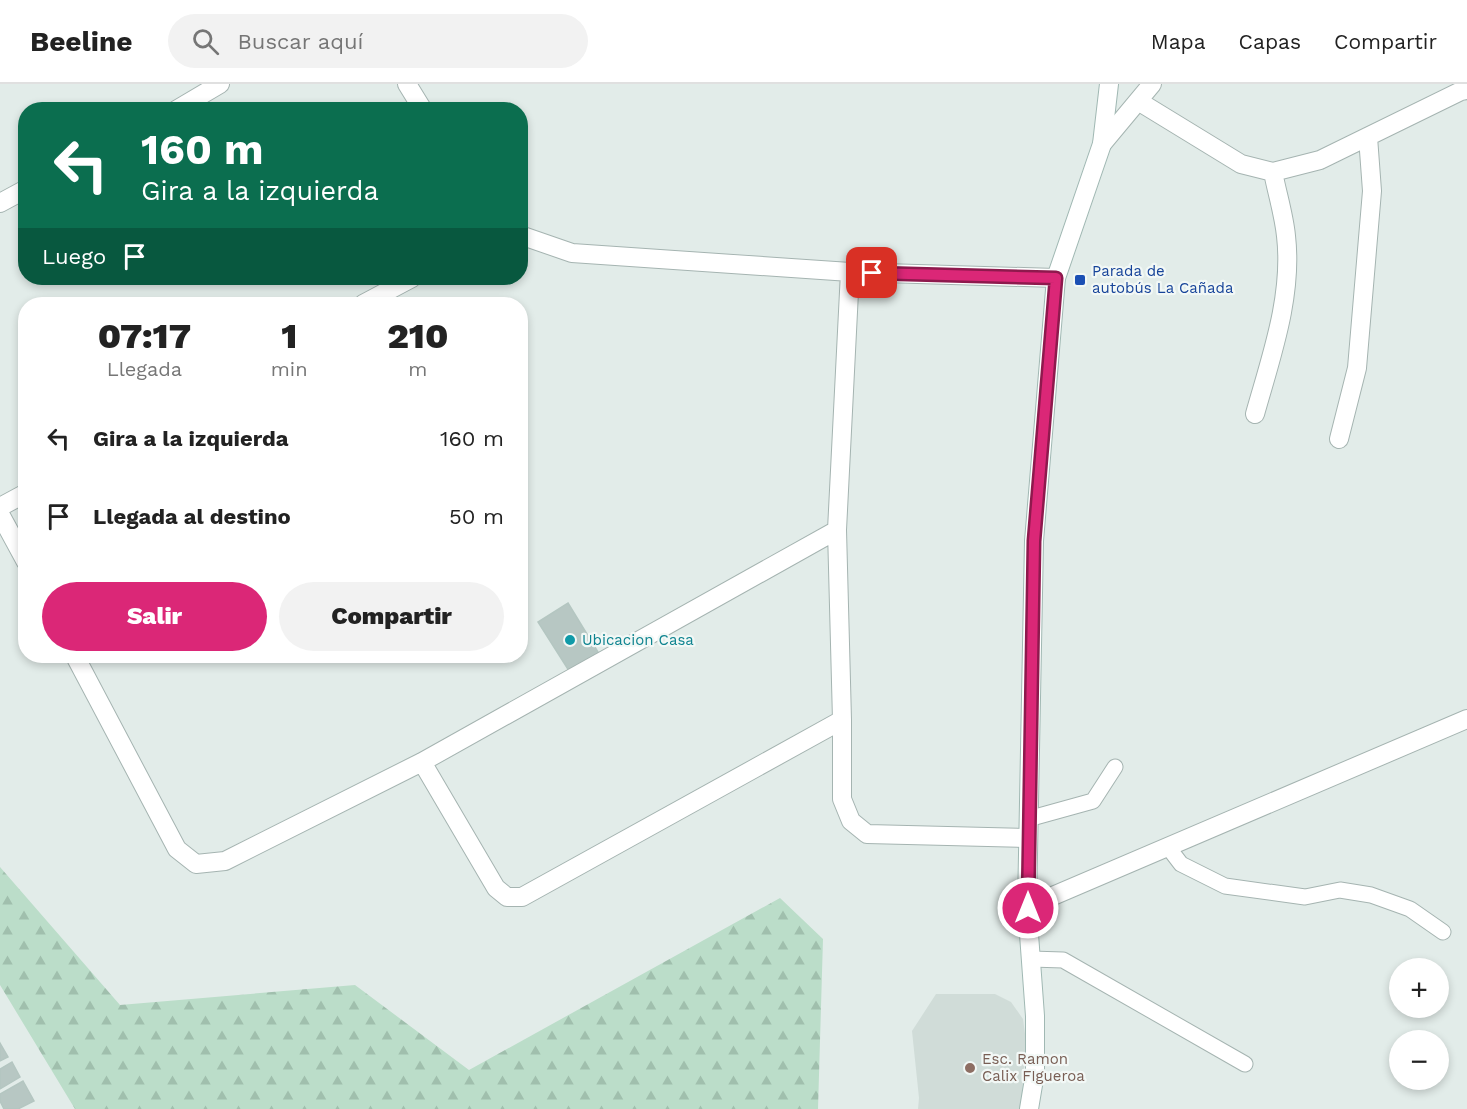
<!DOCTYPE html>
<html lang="es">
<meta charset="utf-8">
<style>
:root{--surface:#fff;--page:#f2f2f2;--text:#222;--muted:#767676;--line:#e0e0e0;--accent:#db2777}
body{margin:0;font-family:"Work Sans",sans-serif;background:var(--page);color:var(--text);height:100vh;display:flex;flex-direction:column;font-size:22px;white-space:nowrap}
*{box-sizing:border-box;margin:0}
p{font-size:20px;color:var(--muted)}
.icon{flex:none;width:33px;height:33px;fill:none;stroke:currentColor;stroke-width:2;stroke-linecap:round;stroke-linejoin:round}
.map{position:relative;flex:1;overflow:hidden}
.sheet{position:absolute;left:18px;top:213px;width:510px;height:366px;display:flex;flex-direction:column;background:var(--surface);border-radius:24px;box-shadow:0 3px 9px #0003}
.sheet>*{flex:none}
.banner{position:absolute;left:18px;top:18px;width:510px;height:183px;border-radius:24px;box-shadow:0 3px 9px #0003;background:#0b6e4f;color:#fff;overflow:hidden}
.tools{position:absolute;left:1389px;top:874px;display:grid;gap:12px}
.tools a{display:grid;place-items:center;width:60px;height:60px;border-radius:50%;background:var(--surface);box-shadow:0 3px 9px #0003;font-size:30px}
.pin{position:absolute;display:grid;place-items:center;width:51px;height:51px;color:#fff;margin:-26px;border-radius:12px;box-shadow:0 3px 9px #0006}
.me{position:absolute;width:66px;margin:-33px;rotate:0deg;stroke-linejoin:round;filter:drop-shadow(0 0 4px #0008)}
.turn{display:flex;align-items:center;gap:21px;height:126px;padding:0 24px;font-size:27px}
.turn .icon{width:78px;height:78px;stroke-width:2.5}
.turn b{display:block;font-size:42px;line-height:51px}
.then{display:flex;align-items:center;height:57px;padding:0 24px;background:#0003;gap:12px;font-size:22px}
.eta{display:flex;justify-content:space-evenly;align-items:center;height:102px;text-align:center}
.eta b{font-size:36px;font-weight:800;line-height:42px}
.button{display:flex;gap:12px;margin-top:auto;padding:12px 24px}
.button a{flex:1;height:69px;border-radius:36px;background:var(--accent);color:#fff;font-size:24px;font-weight:800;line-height:69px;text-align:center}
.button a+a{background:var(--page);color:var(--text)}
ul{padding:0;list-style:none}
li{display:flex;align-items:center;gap:18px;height:78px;padding:0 24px}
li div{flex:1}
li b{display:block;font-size:22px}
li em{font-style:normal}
header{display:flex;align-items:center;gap:36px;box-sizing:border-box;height:84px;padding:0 30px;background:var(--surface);border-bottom:2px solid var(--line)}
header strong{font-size:28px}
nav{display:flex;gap:33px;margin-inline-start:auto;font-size:21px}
.search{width:420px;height:54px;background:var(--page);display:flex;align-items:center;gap:15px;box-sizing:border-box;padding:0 21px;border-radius:33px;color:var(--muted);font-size:22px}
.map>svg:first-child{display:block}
.built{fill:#d0dcd8}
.forest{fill:url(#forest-firs)}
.building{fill:#b7c7c3;stroke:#b4c6c1;stroke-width:1.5}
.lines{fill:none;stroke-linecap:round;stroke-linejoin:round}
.lane-casing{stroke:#a5b4b1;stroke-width:17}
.street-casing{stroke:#a5b4b1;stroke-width:20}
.secondary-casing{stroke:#a0b8b3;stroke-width:20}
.lane{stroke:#fff;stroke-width:15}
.street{stroke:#fff;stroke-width:18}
.secondary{stroke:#fff;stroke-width:18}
.route-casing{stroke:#8e194d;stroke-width:15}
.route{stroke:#db2777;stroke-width:10}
.transit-dot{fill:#1a4fb4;stroke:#f2f8f6;stroke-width:2}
.culture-dot{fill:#0f9aa8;stroke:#f2f8f6;stroke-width:2}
.education-dot{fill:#8d6e63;stroke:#f2f8f6;stroke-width:2}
.labels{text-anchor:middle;stroke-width:4.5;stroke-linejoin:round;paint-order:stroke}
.transit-label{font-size:15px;fill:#164399;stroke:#f2f8f6;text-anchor:start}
.culture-label{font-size:15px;fill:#0d838f;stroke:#f2f8f6;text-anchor:start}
.education-label{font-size:15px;fill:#785e54;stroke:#f2f8f6;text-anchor:start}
</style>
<header>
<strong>Beeline</strong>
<div class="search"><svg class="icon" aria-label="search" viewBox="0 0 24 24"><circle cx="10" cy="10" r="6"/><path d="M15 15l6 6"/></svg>Buscar aquí</div>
<nav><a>Mapa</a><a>Capas</a><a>Compartir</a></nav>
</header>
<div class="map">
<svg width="1467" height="1025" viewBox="0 0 1467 1025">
<defs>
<pattern id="forest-firs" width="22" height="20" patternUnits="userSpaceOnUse" patternTransform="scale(1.5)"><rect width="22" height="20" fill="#bbddc9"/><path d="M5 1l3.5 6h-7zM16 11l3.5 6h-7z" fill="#a0bfad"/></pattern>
</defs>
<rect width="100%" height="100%" fill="#e2ece9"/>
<!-- built -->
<path class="built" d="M936,910H995L1011,918L1023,935L1026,957L1022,1012L1020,1025H918L919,1014L912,947Z"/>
<!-- forest -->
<path class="forest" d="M0,783L120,921L355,901L469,986L780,814L823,855L818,1025H75L0,901Z"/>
<!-- building -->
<path class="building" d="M568,519L601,573L571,590L538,538Z
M0,959L8,973L0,977Z
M12,978L20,993L0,1005V985Z
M23,997L34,1017L18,1025H4L0,1017V1010Z"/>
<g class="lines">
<defs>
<path id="lane" d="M1028,735L1093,717L1115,683
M1168,763L1181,780L1225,802L1305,813L1340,806L1371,811L1410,825L1443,848
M1031,875L1063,876L1245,980"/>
<path id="street" d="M407,0L423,26
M1138,17L1241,80L1273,88L1320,76L1461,7L1467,6
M176,26L220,0
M1102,60L1152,0
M0,119L26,105
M520,151L572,169L850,188L1056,194
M850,188L837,446L842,636V715L851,737L867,750L1028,754
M363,220L412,194
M1255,330C1271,273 1293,212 1286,152C1284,131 1277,109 1273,88
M1339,355L1357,284L1372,107L1368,53
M0,423L26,409
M0,430L26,478
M75,572L177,765L196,780L225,777L422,678L837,446
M422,678L496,804L507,813H522L842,636
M1027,823L1467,635"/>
<path id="secondary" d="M1029,1025L1035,989V932L1027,823L1034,457L1056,194L1102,60L1109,0"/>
</defs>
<!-- lane casing -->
<use href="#lane" class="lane-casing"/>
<!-- street casing -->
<use href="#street" class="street-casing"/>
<!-- secondary casing -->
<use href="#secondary" class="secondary-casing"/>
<!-- lane -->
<use href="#lane" class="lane"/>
<!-- street -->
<use href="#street" class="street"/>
<!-- secondary -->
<use href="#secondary" class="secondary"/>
</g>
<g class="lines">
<defs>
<path id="route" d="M872,189L1056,194L1034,457L1028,824"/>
</defs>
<!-- route casing -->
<use href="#route" class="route-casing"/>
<!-- route -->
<use href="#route" class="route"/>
</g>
<!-- markers -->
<rect class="transit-dot" x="1074" y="190" width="12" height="12" rx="3"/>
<circle class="culture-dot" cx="570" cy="556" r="6"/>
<circle class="education-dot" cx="970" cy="984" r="6"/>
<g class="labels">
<!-- transit labels -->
<g class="transit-label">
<text x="1092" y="192">Parada de<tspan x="1092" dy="17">autobús La Cañada</tspan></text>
</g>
<!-- culture labels -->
<g class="culture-label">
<text x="582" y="561">Ubicacion Casa</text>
</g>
<!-- education labels -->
<g class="education-label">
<text x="982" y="980">Esc. Ramon<tspan x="982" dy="17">Calix FIgueroa</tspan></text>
</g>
</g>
</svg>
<div class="tools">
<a>+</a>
<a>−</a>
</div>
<div class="pin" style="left:872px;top:189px;background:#d93025"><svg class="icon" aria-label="arrive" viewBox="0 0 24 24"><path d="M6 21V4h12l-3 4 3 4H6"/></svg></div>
<svg class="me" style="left:1028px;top:824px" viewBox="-20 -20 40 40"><circle r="17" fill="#db2777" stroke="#fff" stroke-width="3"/><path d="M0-11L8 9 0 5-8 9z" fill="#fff"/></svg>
<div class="banner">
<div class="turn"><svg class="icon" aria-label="left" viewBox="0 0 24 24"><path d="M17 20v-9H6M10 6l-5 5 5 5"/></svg><div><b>160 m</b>Gira a la izquierda</div></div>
<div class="then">Luego<svg class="icon" aria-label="arrive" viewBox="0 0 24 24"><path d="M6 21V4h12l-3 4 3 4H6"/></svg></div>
</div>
<section class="sheet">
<div class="eta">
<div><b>07:17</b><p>Llegada</p></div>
<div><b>1</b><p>min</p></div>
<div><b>210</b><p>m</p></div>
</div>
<ul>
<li><svg class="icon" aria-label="left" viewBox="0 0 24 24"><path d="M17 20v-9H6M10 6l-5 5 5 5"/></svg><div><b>Gira a la izquierda</b></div><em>160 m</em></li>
<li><svg class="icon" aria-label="arrive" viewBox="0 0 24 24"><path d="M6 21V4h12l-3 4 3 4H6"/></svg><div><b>Llegada al destino</b></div><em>50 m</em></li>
</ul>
<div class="button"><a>Salir</a><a>Compartir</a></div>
</section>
</div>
